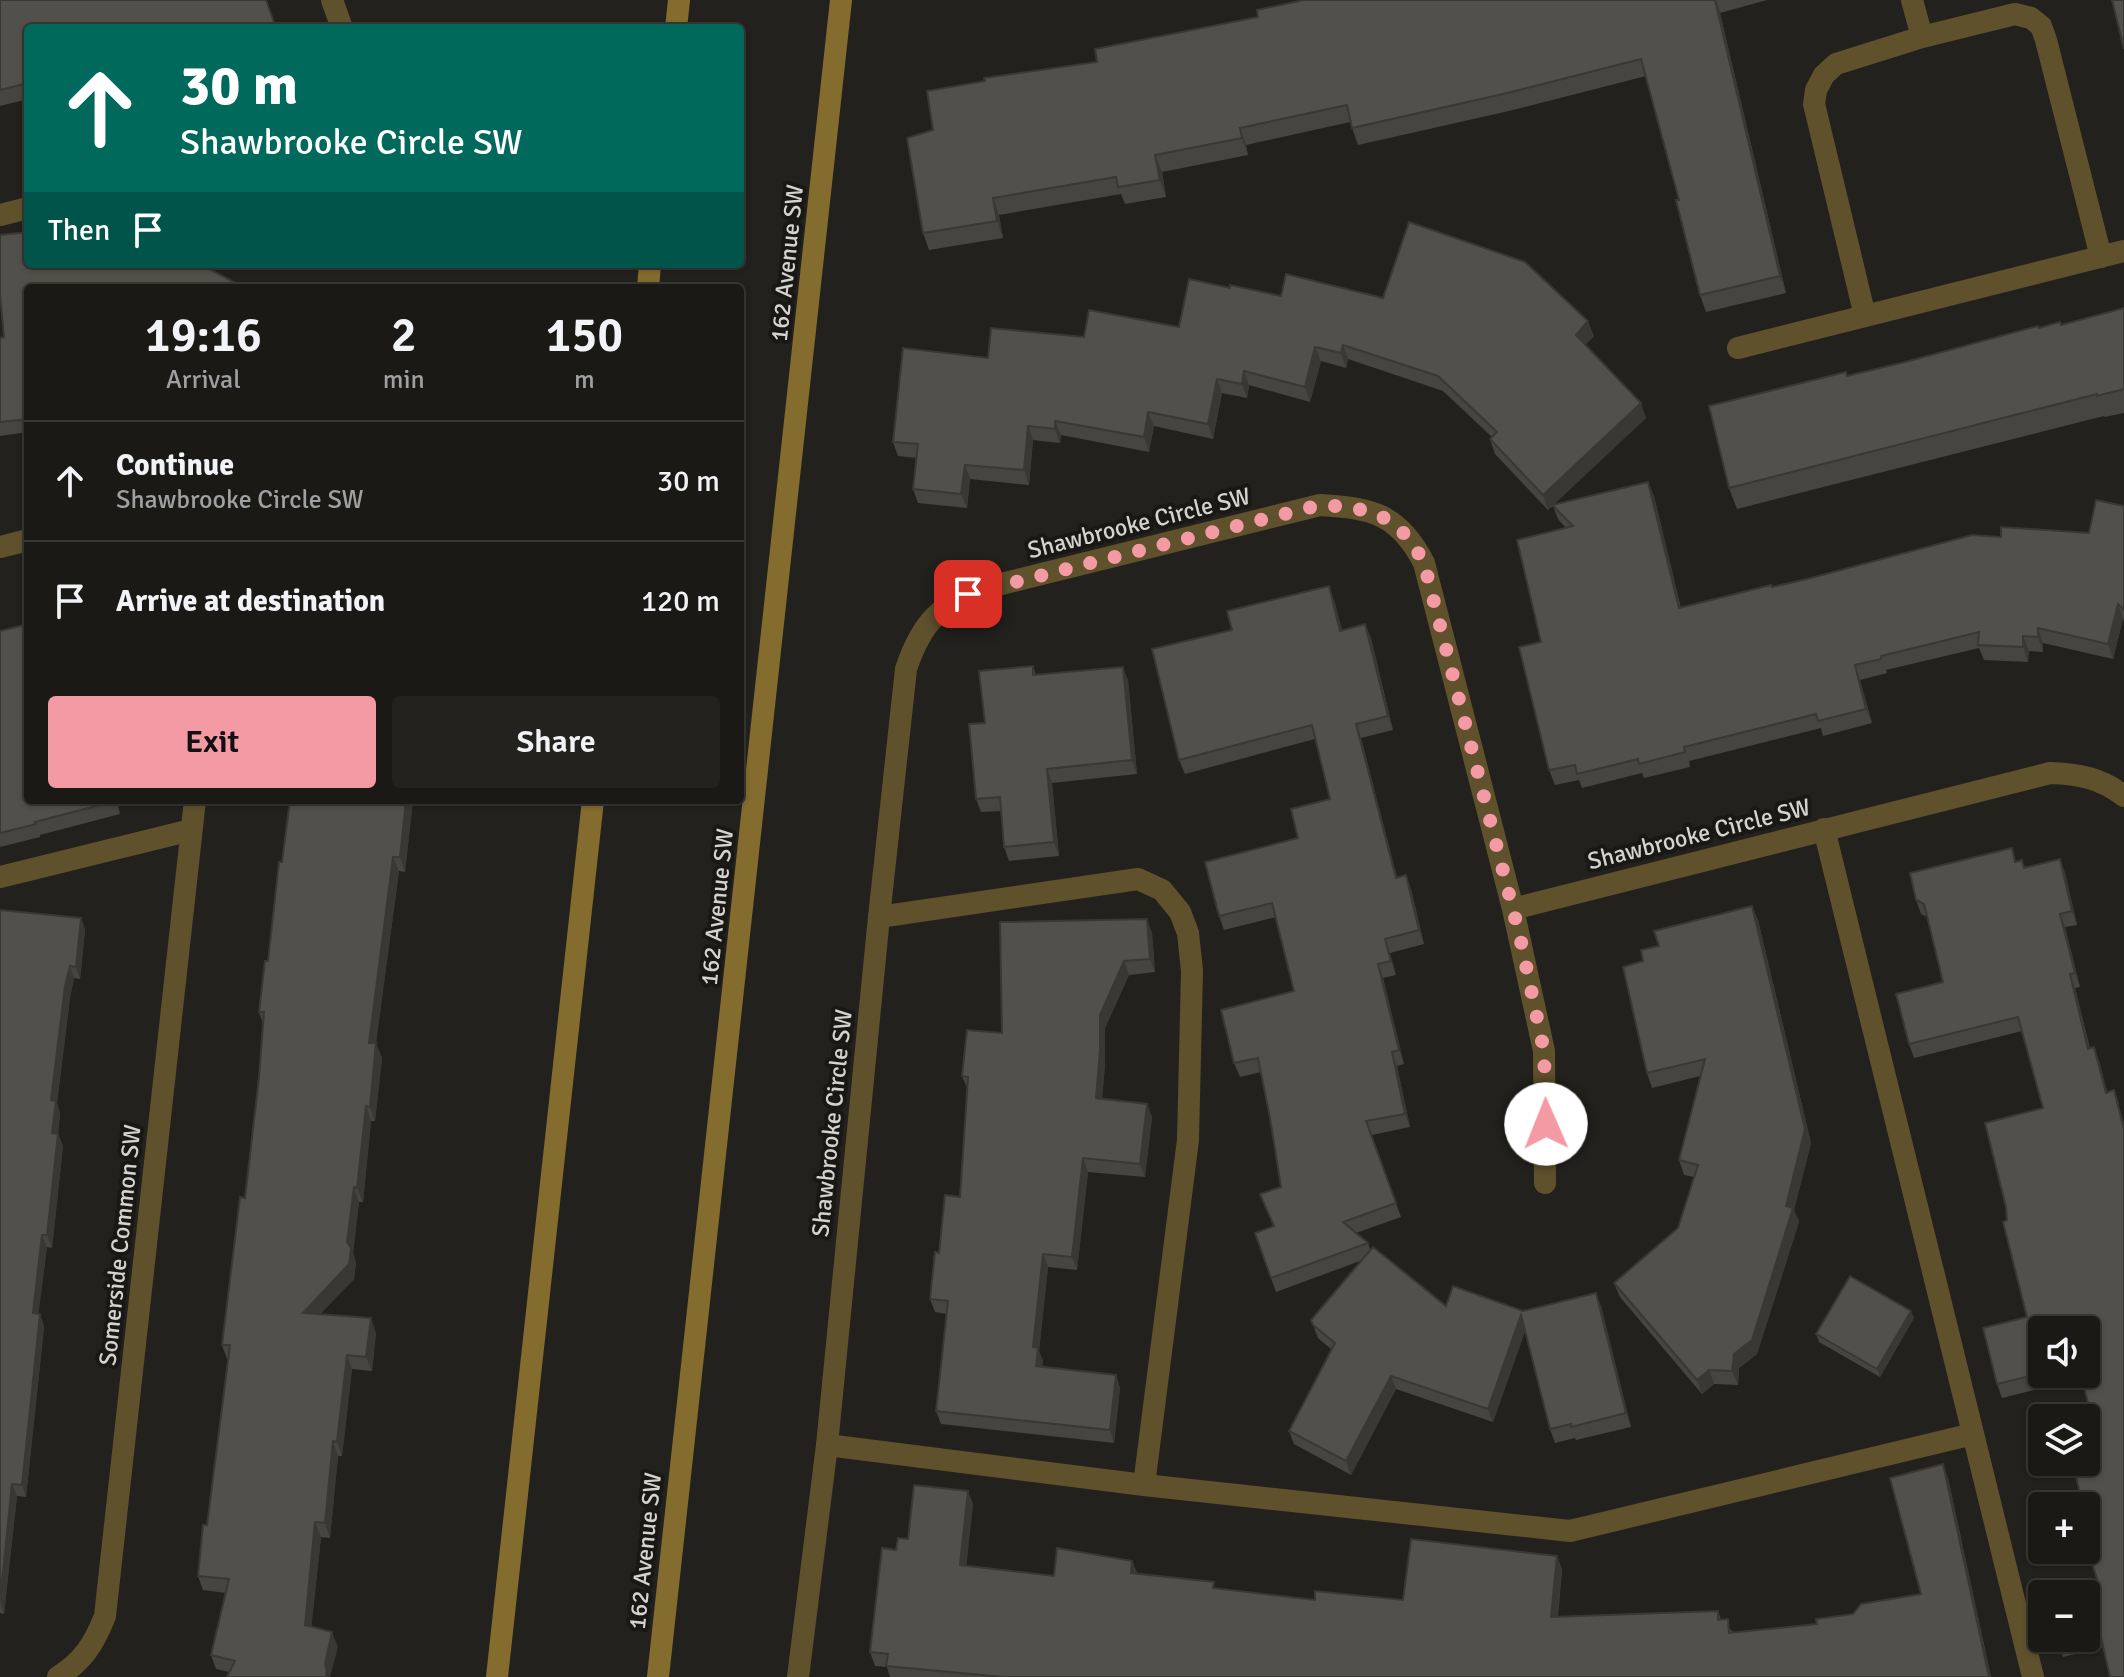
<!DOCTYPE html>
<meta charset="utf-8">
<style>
:root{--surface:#1a1916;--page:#23221f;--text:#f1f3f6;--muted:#9fa0a1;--line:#383835;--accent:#f49aa5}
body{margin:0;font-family:Signika,sans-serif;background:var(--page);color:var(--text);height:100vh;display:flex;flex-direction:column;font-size:30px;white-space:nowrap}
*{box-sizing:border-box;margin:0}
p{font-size:26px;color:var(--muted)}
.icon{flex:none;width:44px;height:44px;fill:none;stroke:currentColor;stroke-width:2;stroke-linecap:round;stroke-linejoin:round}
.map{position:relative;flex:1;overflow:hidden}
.details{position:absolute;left:24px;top:284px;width:720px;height:520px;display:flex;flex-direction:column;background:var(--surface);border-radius:8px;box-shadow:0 2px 6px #0004,0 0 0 2px var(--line)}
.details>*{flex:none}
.top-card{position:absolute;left:24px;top:24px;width:720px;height:244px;border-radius:8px;box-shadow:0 2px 6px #0004,0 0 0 2px var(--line);background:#00695c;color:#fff;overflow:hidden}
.controls{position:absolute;left:2028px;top:1316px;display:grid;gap:16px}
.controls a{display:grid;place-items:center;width:72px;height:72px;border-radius:8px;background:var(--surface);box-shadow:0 2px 6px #0004,0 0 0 2px var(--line);font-size:40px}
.pin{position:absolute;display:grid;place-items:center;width:68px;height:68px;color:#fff;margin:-34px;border-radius:16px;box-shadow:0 4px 12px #0006}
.me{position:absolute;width:88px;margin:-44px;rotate:359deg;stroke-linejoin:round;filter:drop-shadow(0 0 6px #0008)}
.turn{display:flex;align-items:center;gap:28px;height:168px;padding:0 24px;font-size:36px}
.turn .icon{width:104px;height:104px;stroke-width:2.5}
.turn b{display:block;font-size:56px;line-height:68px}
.then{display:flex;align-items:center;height:76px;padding:0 24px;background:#0003;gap:16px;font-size:30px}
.eta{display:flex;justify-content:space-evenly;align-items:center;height:136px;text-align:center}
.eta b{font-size:48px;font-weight:600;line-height:56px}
.primary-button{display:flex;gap:16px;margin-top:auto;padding:16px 24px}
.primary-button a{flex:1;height:92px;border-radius:8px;background:var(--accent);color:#111;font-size:32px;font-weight:600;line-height:92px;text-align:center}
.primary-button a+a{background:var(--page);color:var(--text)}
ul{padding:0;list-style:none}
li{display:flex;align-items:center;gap:24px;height:120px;padding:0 24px;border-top:2px solid var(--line)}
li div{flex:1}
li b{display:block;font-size:30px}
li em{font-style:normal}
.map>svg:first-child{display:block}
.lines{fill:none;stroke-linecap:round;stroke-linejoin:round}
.service{stroke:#60512d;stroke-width:22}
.minor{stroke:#60512d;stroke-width:22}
.secondary{stroke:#846b2e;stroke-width:22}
.wall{fill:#464540;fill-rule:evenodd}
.shaded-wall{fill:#393834}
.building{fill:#51504b;stroke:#393834;stroke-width:2}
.route{stroke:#f49aa5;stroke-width:14;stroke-dasharray:0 25.2}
.labels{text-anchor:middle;stroke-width:8;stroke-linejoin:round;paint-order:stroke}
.street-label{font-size:24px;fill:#d4d3d0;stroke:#191814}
</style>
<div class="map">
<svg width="2124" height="1677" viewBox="0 0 2124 1677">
<rect width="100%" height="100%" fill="#23211d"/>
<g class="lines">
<!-- service -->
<path class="service" d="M332,0L342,28
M1912,0L1922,37
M0,215L28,208
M1865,316L1814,104L1816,90L1824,75L1836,64L1922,37L2015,14L2031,18L2041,26L2046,40L2101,257
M1738,348L2124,251
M1824,829L2033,1677
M0,877L191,830
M879,917L1138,879L1162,890L1180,912L1188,933L1192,971L1188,1140L1144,1485
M827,1445L1144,1485L1570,1531L1973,1434"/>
<!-- minor -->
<path class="minor" d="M0,547L28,540
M1513,909L2050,773C2079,774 2101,778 2124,796
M58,1677C83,1661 94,1644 105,1616L195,800
M798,1677L827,1445L879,917L906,669C922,621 941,603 989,587L1320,505C1372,508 1399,514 1424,563L1513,909L1544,1051L1545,1183"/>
<!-- secondary -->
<path class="secondary" d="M676,28L679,0
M648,288L650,264
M497,1677L593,800
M658,1677L841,0"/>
</g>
<!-- wall -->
<path class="wall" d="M0,0L28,28V99L0,106Z
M1304,0H1767L1720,13L1786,293L1706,312L1700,295L1679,200L1646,76L1509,111L1358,145L1350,122L1246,145L1248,155L1162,172L1166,197L1125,204L1121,194L999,215L1003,238L929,250L923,233L933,130L1097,62L1258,17Z
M28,288V432L0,436V338L4,337Z
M1230,288L1281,296L1383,298L1594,336L1585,345L1646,418L1554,504L1654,496L1681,608L2001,537L2089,533L2124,506V620L2123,619L2113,659L2043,643V652L2029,651L2028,662L1984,660L1979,648L1886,670L1887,673L1860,680L1872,723L1823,736L1821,728L1689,761L1690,767L1644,778L1642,773L1582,788L1579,780L1555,785L1549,770L1541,642L1566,528L1558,519L1553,506L1548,510L1495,454L1490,439L1492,437L1443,391L1348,359L1346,368L1321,361L1310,402L1249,385L1247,398L1222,393L1213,439L1154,426L1149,452L1061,435L1060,443L1033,440L1029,485L970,479L967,508L918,503L913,489L916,458L898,456L893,442L988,358L1084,337L1179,327Z
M2124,308V413L2105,417L2104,416L1737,509L1729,488L1909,361L2039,328L2061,325Z
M1334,600L1342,630L1365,624L1371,638L1393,730L1361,738L1397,878L1411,889L1424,944L1390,953L1396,975L1383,978L1404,1064L1397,1066L1410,1127L1372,1135L1401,1217L1356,1233L1368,1243L1370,1249L1446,1306L1523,1311L1601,1306L1631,1427L1576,1440L1575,1438L1555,1443L1550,1429L1525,1331L1493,1422L1396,1389L1351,1475L1294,1444L1289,1431L1332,1350L1318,1338L1311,1320L1360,1261L1276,1292L1255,1233L1273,1226L1260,1194L1281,1187L1270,1118L1261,1072L1240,1077L1234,1063L1294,991L1276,917L1224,930L1219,916L1298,838L1330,799L1315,739L1185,774L1179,760L1232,630Z
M0,631L117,800L120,814L40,835V837L0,847Z
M1033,666L1036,675L1128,680L1137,774L1052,783L1059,856L1009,861L1004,847L1001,811L981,812L976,799L985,723Z
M413,800L405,872L399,871L376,1043L382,1058L375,1121H371L363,1202H359L353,1253L356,1263L354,1279L320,1314L376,1333L372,1371L352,1369L342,1456H338L330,1538L321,1537L311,1627L338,1647L229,1672L216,1669L211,1655L226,1593L203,1590L198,1576L207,1525L228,1359H227L222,1345L245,1198L259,1077L263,1024L259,1012L268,961L282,862Z
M2060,859L2065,873L2077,925L2065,927L2080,987L2075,988L2090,1048L2099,1061L2107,1092L2114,1090L2119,1104L2103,1647L2063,1657L2057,1638H2086V1594L2100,1589L2095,1555L2101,1457L2082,1378L2002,1398L1997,1384L2027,1317L2007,1220L2043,1108L2022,1031L1914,1058L1909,1044L1943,982L1927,917L1921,914L1916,900L2016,861L2025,867ZM2042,1330H2086V1374H2042Z
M0,910L81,918L85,930L80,979L74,978L70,998L57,1103L60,1113L58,1134L63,1146L52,1248L47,1247L38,1314H40L44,1327L26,1497L17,1496L4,1614L0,1613Z
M1758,920L1811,1143L1794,1210L1799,1222L1757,1354L1739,1368L1738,1385L1714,1384L1702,1394L1620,1297L1614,1283L1678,1228L1694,1177L1684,1175L1679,1160L1700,1076L1652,1088L1647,1073Z
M1152,933L1155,972L1129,975L1105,1028V1064L1102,1099L1147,1104L1152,1117L1145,1177L1088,1172L1077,1270L1048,1267L1039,1351L1043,1361L1042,1367L1116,1375L1120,1388L1114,1443L941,1424L936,1411L947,1314L935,1312L930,1299L939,1253L960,1197L968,1090L962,1076Z
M1914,1318L1880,1377L1819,1342L1816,1334Z
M1948,1478L1991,1677H890L887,1667L875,1666L870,1652L896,1550L908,1539L973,1504L966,1566L1054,1576L1132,1561L1137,1573L1216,1588L1315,1600H1403L1557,1556L1562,1570L1558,1617L1718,1611L1721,1620L1733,1632L1817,1624L1921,1594Z"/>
<!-- shaded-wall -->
<path class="shaded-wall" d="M1716,0L1720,13L1786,293L1780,276Z
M1240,128L1246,145L1248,155L1242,138Z
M1155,155L1162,172L1166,197L1160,180Z
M993,198L999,215L1003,238L997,221Z
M1588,321L1594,336L1581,349L1576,335Z
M1343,345L1348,359L1346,368L1341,353Z
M1315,347L1321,361L1310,402L1305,387Z
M1244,371L1249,385L1247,398L1242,384Z
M1217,379L1222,393L1213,439L1208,424Z
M1641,403L1646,418L1548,510L1543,495Z
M1148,412L1154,426L1149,452L1144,437Z
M1055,421L1061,435L1060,443L1055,429Z
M1028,426L1033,440L1029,485L1024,470Z
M965,465L970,479L967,508L961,494Z
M1648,482L1654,496L1684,623L1679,608Z
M1329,586L1334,600L1346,645L1340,631Z
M2118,604L2123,619L2113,659L2108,644Z
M1365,624L1371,638L1393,730L1388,716Z
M2038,628L2043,643V652L2038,637Z
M2023,636L2029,651L2028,662L2023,647Z
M1855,665L1860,680L1872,723L1866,709Z
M1123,667L1128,680L1137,774L1132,760Z
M1356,724L1361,738L1401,892L1396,878Z
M1047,769L1052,783L1059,856L1054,842Z
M406,800H413L405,872L400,857Z
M393,857L399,871L374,1057L369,1043Z
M2060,859L2065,873L2077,925L2072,911Z
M1406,875L1411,889L1424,944L1419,930Z
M1752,906L1758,920L1811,1143L1794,1210L1799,1222L1757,1354L1739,1368L1738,1385L1732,1371L1734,1354L1786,1206Z
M2060,914L2065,927L2080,987L2075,973Z
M81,918L85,930L80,979L76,967Z
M1147,919L1152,933L1155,972L1150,959Z
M1385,939L1390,953L1396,975L1391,961Z
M1124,961L1129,975L1105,1028V1064L1101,1111L1096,1098L1100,1015Z
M1378,964L1383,978L1404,1064L1399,1050Z
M70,966L74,978L70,998L57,1103L60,1113L57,1145L52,1133L51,1100L65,986Z
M2070,974L2075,988L2093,1063L2088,1049Z
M376,1043L382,1058L375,1121L370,1107Z
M2094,1047L2099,1061L2111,1106L2106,1093Z
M1392,1052L1397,1066L1410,1127L1405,1114Z
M2114,1090L2124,1123V1129Z
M1147,1104L1152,1117L1145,1177L1140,1164Z
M366,1106L371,1121L363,1202L357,1188Z
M58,1134L63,1146L52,1248L47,1235Z
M1083,1158L1088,1172L1077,1270L1072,1257Z
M354,1187L359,1202L353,1253L356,1263L354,1279L308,1327L303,1313L347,1242Z
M42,1235L47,1247L37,1326L33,1313Z
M1043,1254L1048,1267L1039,1351L1043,1361L1041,1379L1036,1366L1033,1347Z
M1596,1293L1601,1306L1631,1427L1626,1413Z
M1911,1311L1914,1318L1880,1377L1877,1369Z
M40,1314L44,1327L26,1497L22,1485Z
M1521,1315L1526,1329L1493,1422L1488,1409Z
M371,1318L376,1333L372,1371L366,1357Z
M347,1355L352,1369L342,1456L337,1442Z
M1709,1370L1714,1384L1702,1394L1697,1380Z
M1116,1375L1120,1388L1114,1443L1110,1430Z
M1391,1376L1396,1389L1351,1475L1346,1461Z
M333,1441L338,1456L330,1538L325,1523Z
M1943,1464L1948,1478L1991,1677H1989Z
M12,1484L17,1496L4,1614L0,1601Z
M968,1491L973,1504L965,1579L960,1565Z
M315,1522L321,1537L310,1640L305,1625Z
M1557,1556L1562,1570L1556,1631L1551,1617Z
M1132,1561L1137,1575L1131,1573Z
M332,1632L338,1647L330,1677H326L325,1664Z"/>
<!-- building -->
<path class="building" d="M0,0H266L276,28H28V83L0,90Z
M1304,0H1715L1780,276L1700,295L1676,200H1679L1641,59L1503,94L1352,128L1347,105L1240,128L1242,138L1155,155L1160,180L1118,187L1116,177L993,198L997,221L923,233L907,138L933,130L927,91L985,81L984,78L1097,62L1095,49L1258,17L1257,10Z
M2112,0H2124V49Z
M1409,222L1525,262L1588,321L1576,335L1641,403L1543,495L1490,439L1497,432L1438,376L1343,345L1341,353L1315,347L1305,387L1244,371L1242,384L1217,379L1208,424L1148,412L1144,437L1055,421V429L1028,426L1024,470L965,465L961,494L913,489L918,444L893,442L903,348L988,358L991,328L1084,337L1089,310L1179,327L1189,279L1230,288V285L1281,296L1286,274L1383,298Z
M28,232V264H200L245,288H28V419L0,422V338L4,337L0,294V235Z
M2124,308V389L2097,396V394L1729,488L1709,406L1846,372L1847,376L1909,361L2038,326L2039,328L2060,322L2061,325Z
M1648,482L1679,608L1771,585L1772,587L1807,579L1972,535L2001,537V527L2089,533L2096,500L2124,506V610L2118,604L2108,644L2038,628V637L2023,636V647L1978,645L1979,632L1881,656V659L1855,665L1866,709L1818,721L1816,714L1684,747L1685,752L1639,764L1638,759L1577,774L1575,765L1549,770L1519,647L1541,642L1517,540L1573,526L1552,505Z
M1329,586L1340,631L1365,624L1388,716L1356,724L1396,878L1406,875L1419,930L1385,939L1391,961L1378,964L1399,1050L1392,1052L1405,1114L1366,1121L1396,1203L1343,1222L1368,1243L1271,1278L1255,1233L1274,1226L1260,1194L1281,1187L1270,1118L1258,1058L1234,1063L1221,1010L1294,991L1272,903L1219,916L1205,862L1298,838L1291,809L1330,799L1312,725L1179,760L1152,649L1232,630L1227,611Z
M28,624V800H115V801L35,822L36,824L0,833V631Z
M1033,666V675L1123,667L1132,760L1047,769L1054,842L1004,847L1000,797L976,799L969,724L985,723L979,671Z
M290,800H406L400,857H393L369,1043H376L370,1107L366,1106L357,1188L354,1187L347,1242L351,1248L349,1264L303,1313L371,1318L366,1357L347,1355L337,1442L333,1441L325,1523L315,1522L305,1625L332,1632L325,1664L327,1671L326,1677H227L235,1661L211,1655L229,1579L198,1576L203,1525H207L230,1345H222L240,1197L245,1198L259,1077L264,1012H259L265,961H268L279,862H282Z
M2012,848L2015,862L2022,860L2024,868L2060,859L2072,911L2060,914L2075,973L2070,974L2088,1049L2094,1047L2106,1093L2114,1090L2124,1129V1677H2110L2100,1633L2086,1636V1594H2082L2100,1589L2090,1556L2095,1555L2086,1518V1506H2083L2073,1464L2086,1462V1460L2101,1457L2081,1374H2086V1330H2042V1373L1997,1384L1983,1328L2027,1317L2003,1222L2007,1220L2006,1207L1985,1123L2043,1108L2018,1017L1909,1044L1896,994L1943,982L1924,904L1916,900L1910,873Z
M1752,906L1805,1129L1786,1206L1793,1208L1752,1340L1734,1354L1732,1371L1709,1370L1697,1380L1614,1283L1678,1228L1698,1165L1679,1160L1705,1059L1647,1073L1623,967L1643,961L1641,950L1659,946L1654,931Z
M0,910L81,918L76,967L70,966L65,986L51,1100L56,1101L52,1133L58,1134L47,1235H42L33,1313L40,1314L22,1485L12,1484L0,1601Z
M1147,919L1150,959L1124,961L1100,1015V1051L1096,1098L1147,1104L1140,1164L1083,1158L1072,1257L1043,1254L1033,1347L1038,1348L1036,1366L1116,1375L1110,1430L936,1411L948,1301L930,1299L935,1252L939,1253L945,1195L960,1197L968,1077L962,1076L967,1030L1002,1033L1000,922Z
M1373,1247L1446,1306L1453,1286L1523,1311L1596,1293L1626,1413L1571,1427V1424L1550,1429L1521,1315L1488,1409L1391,1376L1346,1461L1289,1431L1335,1343L1313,1325L1311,1320Z
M1850,1276L1911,1311L1877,1369L1816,1334Z
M1943,1464L1989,1677H1003L886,1666L888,1654L870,1652L882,1548L896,1550L898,1538L908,1539L914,1485L968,1491L960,1565L1054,1576L1057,1548L1132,1561L1131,1573L1214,1582L1213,1588L1315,1600V1591L1403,1600L1411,1539L1557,1556L1551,1617L1718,1611V1620L1728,1619L1729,1633L1817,1624L1816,1619L1853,1614L1861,1604L1921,1594L1890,1478Z
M2057,1638H2080L2058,1643Z"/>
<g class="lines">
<!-- route -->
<path class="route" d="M968,594L1320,505C1372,508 1398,514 1424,563L1520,937L1544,1051L1546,1124"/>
</g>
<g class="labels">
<!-- street labels -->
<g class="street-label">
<text transform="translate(787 263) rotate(-84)" y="8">162 Avenue SW</text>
<text transform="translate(1139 523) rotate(-14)" y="8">Shawbrooke Circle SW</text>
<text transform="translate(1699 834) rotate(-14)" y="8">Shawbrooke Circle SW</text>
<text transform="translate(717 907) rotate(-84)" y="8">162 Avenue SW</text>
<text transform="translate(832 1123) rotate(-84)" y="8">Shawbrooke Circle SW</text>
<text transform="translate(120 1245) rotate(-84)" y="8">Somerside Common SW</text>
<text transform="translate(645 1551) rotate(-84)" y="8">162 Avenue SW</text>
</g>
</g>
</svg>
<div class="controls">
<a><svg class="icon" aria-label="sound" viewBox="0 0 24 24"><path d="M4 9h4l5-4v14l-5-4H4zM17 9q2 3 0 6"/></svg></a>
<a><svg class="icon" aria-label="layers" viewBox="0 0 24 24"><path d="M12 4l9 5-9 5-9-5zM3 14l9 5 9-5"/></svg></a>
<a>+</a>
<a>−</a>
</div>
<div class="pin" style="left:968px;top:594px;background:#d93025"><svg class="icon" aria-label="arrive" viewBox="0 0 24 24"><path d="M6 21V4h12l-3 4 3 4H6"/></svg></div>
<svg class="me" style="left:1546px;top:1124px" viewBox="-20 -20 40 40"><circle r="19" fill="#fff"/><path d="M0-13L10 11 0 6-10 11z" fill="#f49aa5"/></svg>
<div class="top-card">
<div class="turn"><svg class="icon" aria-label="ahead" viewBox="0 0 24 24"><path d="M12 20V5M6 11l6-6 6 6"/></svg><div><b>30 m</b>Shawbrooke Circle SW</div></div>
<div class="then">Then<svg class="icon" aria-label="arrive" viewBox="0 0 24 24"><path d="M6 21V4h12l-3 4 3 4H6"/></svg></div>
</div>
<section class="details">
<div class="eta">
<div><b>19:16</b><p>Arrival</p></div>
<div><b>2</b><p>min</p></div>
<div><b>150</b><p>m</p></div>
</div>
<ul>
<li><svg class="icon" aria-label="ahead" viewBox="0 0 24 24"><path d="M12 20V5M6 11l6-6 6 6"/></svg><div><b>Continue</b><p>Shawbrooke Circle SW</p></div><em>30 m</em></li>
<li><svg class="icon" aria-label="arrive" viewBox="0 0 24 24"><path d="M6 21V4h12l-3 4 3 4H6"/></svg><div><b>Arrive at destination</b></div><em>120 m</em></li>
</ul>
<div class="primary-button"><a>Exit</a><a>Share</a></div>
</section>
</div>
